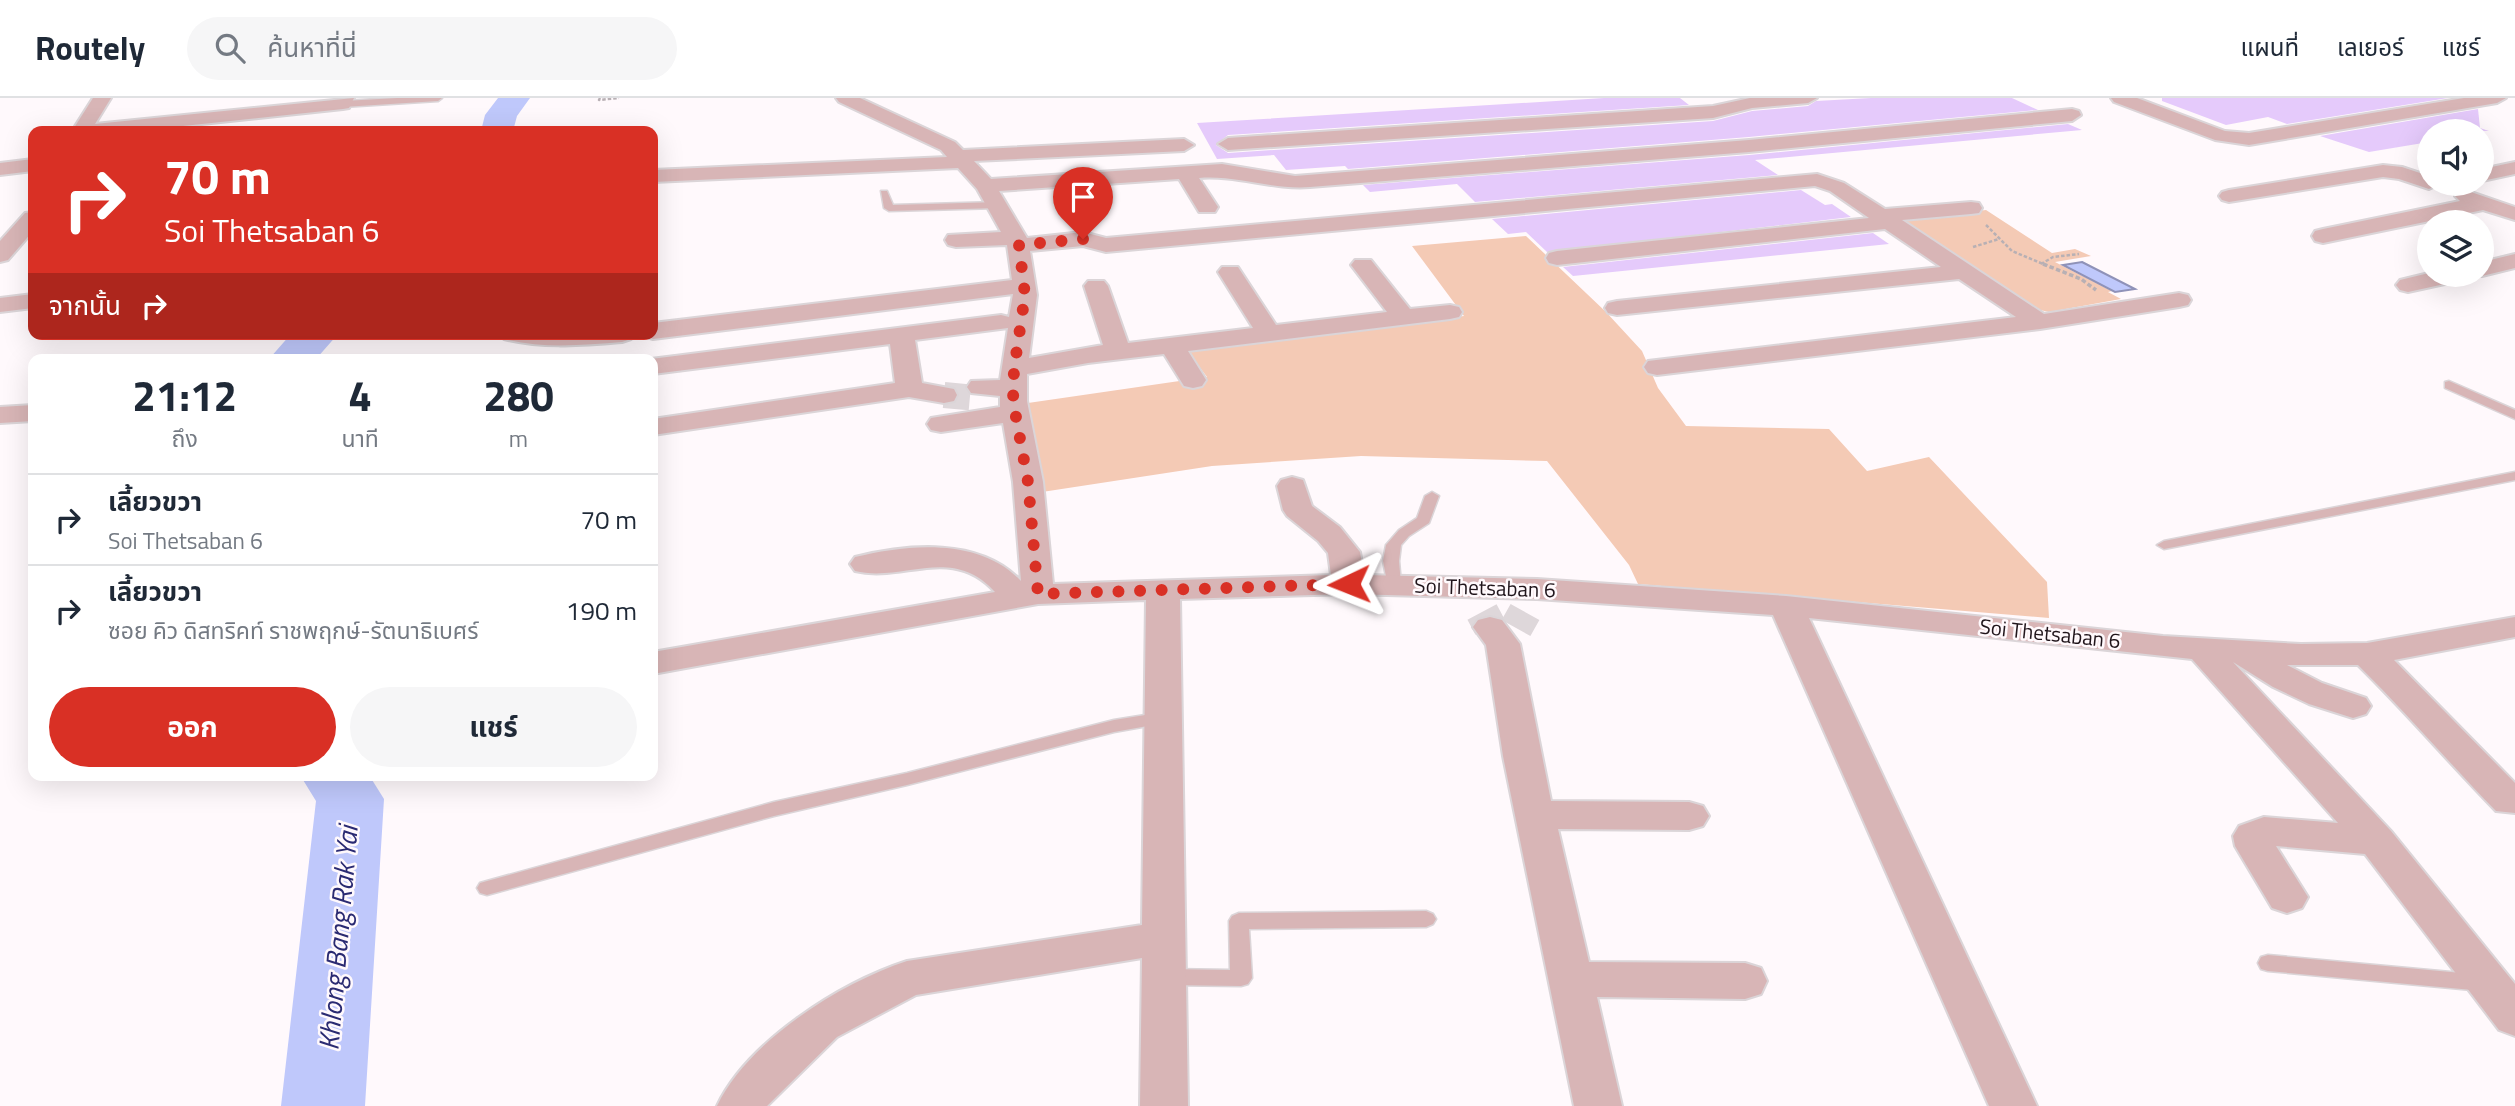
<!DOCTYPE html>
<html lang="th">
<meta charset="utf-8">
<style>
:root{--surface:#fff;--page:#f6f6f7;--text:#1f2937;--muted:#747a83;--line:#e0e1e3;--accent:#d93025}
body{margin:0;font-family:"Titillium Web","Noto Sans Thai",sans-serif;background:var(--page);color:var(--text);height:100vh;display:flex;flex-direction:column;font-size:26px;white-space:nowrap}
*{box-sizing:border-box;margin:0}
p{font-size:23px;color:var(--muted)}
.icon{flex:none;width:38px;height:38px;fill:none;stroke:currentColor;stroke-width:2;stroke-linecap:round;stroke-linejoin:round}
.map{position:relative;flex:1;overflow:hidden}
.sheet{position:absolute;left:28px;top:256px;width:630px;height:427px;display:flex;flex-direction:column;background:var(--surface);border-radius:14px;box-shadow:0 7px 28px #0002}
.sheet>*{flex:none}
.guide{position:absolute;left:28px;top:28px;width:630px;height:214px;border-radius:14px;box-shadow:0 7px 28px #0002;background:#d93025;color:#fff;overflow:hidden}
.tools{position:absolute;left:2417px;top:21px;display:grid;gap:14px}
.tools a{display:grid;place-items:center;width:77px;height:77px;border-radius:50%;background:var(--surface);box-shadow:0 7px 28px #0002;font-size:35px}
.pin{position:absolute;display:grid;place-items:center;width:60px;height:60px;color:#fff;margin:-72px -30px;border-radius:50% 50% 50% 0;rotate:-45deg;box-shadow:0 0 7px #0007}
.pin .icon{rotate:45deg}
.me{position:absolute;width:77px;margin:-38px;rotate:268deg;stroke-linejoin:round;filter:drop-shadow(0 0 5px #0008)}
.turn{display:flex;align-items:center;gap:24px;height:147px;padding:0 21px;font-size:32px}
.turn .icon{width:91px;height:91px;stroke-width:2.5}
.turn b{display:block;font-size:49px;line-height:60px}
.then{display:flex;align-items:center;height:66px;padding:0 21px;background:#0003;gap:14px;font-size:26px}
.eta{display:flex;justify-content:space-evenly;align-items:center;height:119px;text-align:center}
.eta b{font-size:42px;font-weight:700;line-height:49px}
.primary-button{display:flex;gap:14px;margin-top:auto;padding:14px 21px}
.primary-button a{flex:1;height:80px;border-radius:42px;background:var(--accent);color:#fff;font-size:28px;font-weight:700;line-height:80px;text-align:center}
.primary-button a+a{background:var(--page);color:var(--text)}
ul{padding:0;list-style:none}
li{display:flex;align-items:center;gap:21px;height:91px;padding:0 21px;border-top:2px solid var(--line)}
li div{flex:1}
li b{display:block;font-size:26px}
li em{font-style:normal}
header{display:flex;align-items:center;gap:42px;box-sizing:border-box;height:98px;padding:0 35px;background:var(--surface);border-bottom:2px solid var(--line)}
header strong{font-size:33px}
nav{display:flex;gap:38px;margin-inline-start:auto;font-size:24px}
.search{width:490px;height:63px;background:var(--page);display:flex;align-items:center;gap:18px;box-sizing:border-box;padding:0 24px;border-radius:38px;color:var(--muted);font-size:26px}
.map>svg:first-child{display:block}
.green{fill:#f4cab5}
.water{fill:#bfc8fb;stroke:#8f92b8;stroke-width:2}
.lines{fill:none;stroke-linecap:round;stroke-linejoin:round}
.river{fill:#bfc8fb;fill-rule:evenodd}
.building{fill:#e5cafb}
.street-tunnel-far1{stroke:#ded7da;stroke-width:26;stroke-dasharray:26 13;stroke-linecap:butt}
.street-tunnel{stroke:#ded7da;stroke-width:33;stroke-dasharray:33 17;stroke-linecap:butt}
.lane-casing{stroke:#dbd5d8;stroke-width:3}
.street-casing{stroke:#dbd5d8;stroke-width:4}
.path-far1{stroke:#b8b0b4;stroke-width:2.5;stroke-dasharray:3.5 2;stroke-linecap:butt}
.path{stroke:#b8b0b4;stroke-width:3.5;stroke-dasharray:4.5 2.5;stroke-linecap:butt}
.lane{fill:#d8b5b6;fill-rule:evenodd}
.street{fill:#d8b5b6;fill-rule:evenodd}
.route{stroke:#d93025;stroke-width:12;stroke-dasharray:0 21.6}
.labels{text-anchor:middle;stroke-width:5;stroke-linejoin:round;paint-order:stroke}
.street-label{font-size:21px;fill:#20151b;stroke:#fff9fc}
.near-water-label{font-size:28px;font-style:italic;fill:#2a2a72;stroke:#fff9fc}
</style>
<header>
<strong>Routely</strong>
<div class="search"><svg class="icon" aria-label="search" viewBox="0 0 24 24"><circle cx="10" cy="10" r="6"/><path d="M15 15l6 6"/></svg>ค้นหาที่นี่</div>
<nav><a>แผนที่</a><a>เลเยอร์</a><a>แชร์</a></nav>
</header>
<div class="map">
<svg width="2515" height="1008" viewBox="0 0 2515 1008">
<rect width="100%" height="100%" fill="#fff9fc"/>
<!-- green -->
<path class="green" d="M1986,112L2052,155L2075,151L2091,158L2055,164L2112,193L2108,194L2121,201L2049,214L2040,212L1901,122Z
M1526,138L1606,214L1642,253L1658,290L1686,328L1829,331L1867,373L1929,359L2047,484L2049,520L1638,486L1629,467L1547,363L1361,358L1212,368L1042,394L1028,305L1207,279L1186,251L1464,218L1412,148Z"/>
<!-- water -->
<path class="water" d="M2082,164L2135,191L2115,194L2063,167Z"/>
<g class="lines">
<!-- river -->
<path class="river" d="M498,0H530L517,18L513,33H481L485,17Z
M291,236H338L316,261H269Z
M300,677H369L384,701L365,1008H281L316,703Z"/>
</g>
<!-- building -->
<path class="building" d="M1604,0H1680L1689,7L1228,37L1216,47L1228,55L1713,23L1752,13L1808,8L1816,3L1871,0H2012L2038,12L1749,39L1348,71L1345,68L1286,72L1274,57L1217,61L1197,25Z
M2162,0H2448L2287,26L2268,19L2226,27L2162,3Z
M2478,11L2480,30L2489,33H2429V44L2369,54L2320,38Z
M2068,26L2082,32L1755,62L1778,77L1475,104L1457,86L1370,94L1363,87L1749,57Z
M1801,92L1825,107L1832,106L1851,119L1547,154L1526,134L1508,136L1492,121Z
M1873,135L1889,146L1573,178L1563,169Z"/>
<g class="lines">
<!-- street-tunnel-far1 -->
<path class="street-tunnel-far1" d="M944,297L977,300"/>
<!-- street-tunnel -->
<path class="street-tunnel" d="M1482,514L1490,529
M1516,530L1525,514"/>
<defs>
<path id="lane" d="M397,0H442L438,3L343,9L339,6L343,3Z
M881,93H887L893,107L999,104L1004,107L999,110L889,113L884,110Z
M2449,283L2515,312V321L2445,290V284Z
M2515,374V382L2164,451L2157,447L2164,443Z
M1432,394L1439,398L1429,425L1409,438L1401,447L1399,463L1401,486L1393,491L1388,489L1383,463L1386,447L1399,432L1417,420L1425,398Z
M1164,614L1173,620L1170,624L1114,634L907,687L774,718L487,797L480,795L477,790L480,785L487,783L774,704L907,675L1114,622Z
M1426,813L1433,816L1436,821L1433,826L1426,829L1249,831L1252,880L1248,886L1241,888L1166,887L1159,885L1155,879L1159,873L1166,871L1230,872L1229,823L1232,818L1239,815Z
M2268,857L2483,877L2491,879L2494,885L2491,891L2483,893L2268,873L2261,871L2258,865L2261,859Z"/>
<path id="street" d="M93,0H111L95,26L354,0L349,10L343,11L136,33H72Z
M836,0H860L955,44L963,52L1184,41L1194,47L1184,53L974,63L991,81L1222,66L1295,78L1749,42L2072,11L2079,13L2081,17L2072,23L1749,54L1310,89C1273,92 1237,77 1199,80L1218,109L1215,114H1199L1179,81L1091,87L1100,118L1097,123H1081L1071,88L999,93L1027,140L1083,134L1106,140L1817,76L1844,85L1885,111L1971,104L1979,105L1982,110L1979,115L1971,116L1902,122L2044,216L2179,195L2188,197L2191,202L2188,207L2179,209L2040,231L1657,277L1648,275L1644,269L1648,263L2016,219L1959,181L1617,217L1608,215L1605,210L1608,205L1617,203L1941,169L1885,131L1557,167L1549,165L1546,160L1549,155L1557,153L1869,120L1830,93L1815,88L1106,154L1083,148L1030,153L1037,197L1029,260L1103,247L1084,188L1088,183H1104L1108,188L1128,245L1253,230L1218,174L1222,169H1238L1276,227L1387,214L1351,167L1355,162H1371L1410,211L1450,207L1459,209L1462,214L1459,219L1450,221L1188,253L1206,282L1202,288L1193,290L1184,288L1164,256L1088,265L1027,276V303L1043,384L1053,486L1331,477L1328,455L1318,443L1287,418L1283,412L1277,388L1281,382L1292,379L1303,382L1312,408L1340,429L1360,454L1364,477L1537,481L1786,498L2163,538L2301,546L2367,545L2515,519V539L2394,562L2515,685V715L2496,713C2449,665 2406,614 2358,567H2287L2322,585L2366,600L2371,608L2366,616L2353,620L2309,606L2273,589L2233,564L2391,733L2515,886V938L2499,932L2365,756L2276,748L2308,799L2302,810L2287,815L2272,810L2235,748L2233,738L2239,728L2264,719L2338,725L2192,561L1809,520L2037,1008H1989L1773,517L1537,501L1349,496L1180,501L1188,1008H1140L1142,860L916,897L837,939L767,1008H717C748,943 840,885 907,863L1142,827L1146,502L1038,506L653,576V554L995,494C952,446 903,485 855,473L850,466L855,459C908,446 980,439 1021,483L1013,384L1003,325L941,334L931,332L927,326L931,320L1000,309V298L971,295L967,289L971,283L1000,282L1008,230L915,242L922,285L954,291L957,297L954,303L944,305L909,299L653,337V321L895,285L890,246L653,276L651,261L1001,217L1009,219L1013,196L653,241L644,238L643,236H653V225L1012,182L1007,147L956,149L948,147L945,142L948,137L1001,134L977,91L958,70L653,84V72L947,59L941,52L839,4Z
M1750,0H1817L1808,5L1752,10L1713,20L1228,52L1218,46L1228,40L1713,8Z
M2111,0H2137L2225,33L2249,35L2464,0H2506L2497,5L2249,47L2215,42L2114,4Z
M33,61V73L0,77V65Z
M2515,64V76L2482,83V71Z
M2383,67L2402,69L2429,78V86H2439L2429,91L2399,81L2383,79L2229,104L2222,102L2219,98L2222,94L2229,92Z
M2465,92L2515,109V122L2483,112L2323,145L2315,143L2312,138L2315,133L2323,131L2460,103L2455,98L2458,94Z
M33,114V133L8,162L0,164V143L25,115Z
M2515,156V170L2482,178L2477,177H2482V164Z
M2429,175V177H2467L2463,182L2408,194L2400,192L2396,187L2400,182Z
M33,196V210L0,214V200Z
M501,236H634L631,241L622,244C582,247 544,251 504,241Z
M33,307V323L0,325V309Z
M1490,519L1502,522L1520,546L1551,703L1689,704L1703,708L1709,718L1703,728L1689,732L1558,731L1589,864L1745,865L1761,870L1767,883L1761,896L1745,901L1597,899L1622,1008H1574L1503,658L1486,547L1473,529L1478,522Z"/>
</defs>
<!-- lane casing -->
<use href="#lane" class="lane-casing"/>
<!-- street casing -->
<use href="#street" class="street-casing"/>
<!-- path-far1 -->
<path class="path-far1" d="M600,0L599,2L619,0
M1986,127L2012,153L2048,168
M1973,149L1999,141
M2041,166L2053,159L2079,156"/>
<!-- path -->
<path class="path" d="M2043,166L2081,181L2096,192"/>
<!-- lane -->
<use href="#lane" class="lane"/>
<!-- street -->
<use href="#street" class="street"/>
</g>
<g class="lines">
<!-- route -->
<path class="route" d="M1083,141L1019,147L1025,197L1014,271L1013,303L1028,384L1038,496L1349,486"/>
</g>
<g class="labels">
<!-- street labels -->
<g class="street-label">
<text transform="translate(1485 490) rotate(2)" y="7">Soi Thetsaban 6</text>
<text transform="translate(2050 536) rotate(6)" y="7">Soi Thetsaban 6</text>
</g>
<!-- near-water labels -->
<g class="near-water-label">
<text transform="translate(338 840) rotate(-85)" y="10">Khlong Bang Rak Yai</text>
</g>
</g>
</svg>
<div class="tools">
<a><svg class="icon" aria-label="sound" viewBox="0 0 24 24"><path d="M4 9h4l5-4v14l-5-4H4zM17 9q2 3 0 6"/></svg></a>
<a><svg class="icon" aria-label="layers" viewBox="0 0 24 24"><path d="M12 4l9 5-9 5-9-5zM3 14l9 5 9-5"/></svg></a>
</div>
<div class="pin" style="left:1083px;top:141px;background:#d93025"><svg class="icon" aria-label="arrive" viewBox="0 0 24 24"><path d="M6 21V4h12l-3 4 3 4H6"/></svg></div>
<svg class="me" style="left:1349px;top:486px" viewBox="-20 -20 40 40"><path d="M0-17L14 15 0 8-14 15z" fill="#d93025" stroke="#fff" stroke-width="4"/></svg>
<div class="guide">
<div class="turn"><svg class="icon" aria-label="right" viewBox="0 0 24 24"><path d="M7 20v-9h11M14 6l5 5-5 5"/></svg><div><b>70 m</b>Soi Thetsaban 6</div></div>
<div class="then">จากนั้น<svg class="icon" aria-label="right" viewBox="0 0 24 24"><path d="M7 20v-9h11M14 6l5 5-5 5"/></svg></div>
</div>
<section class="sheet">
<div class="eta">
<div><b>21:12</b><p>ถึง</p></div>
<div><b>4</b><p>นาที</p></div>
<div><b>280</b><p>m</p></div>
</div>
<ul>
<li><svg class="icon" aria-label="right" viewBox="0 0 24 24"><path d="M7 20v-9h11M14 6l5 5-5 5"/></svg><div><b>เลี้ยวขวา</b><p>Soi Thetsaban 6</p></div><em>70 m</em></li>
<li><svg class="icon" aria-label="right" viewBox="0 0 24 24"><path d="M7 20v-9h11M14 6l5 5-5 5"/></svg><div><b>เลี้ยวขวา</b><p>ซอย คิว ดิสทริคท์ ราชพฤกษ์-รัตนาธิเบศร์</p></div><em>190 m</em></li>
</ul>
<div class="primary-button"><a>ออก</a><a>แชร์</a></div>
</section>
</div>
